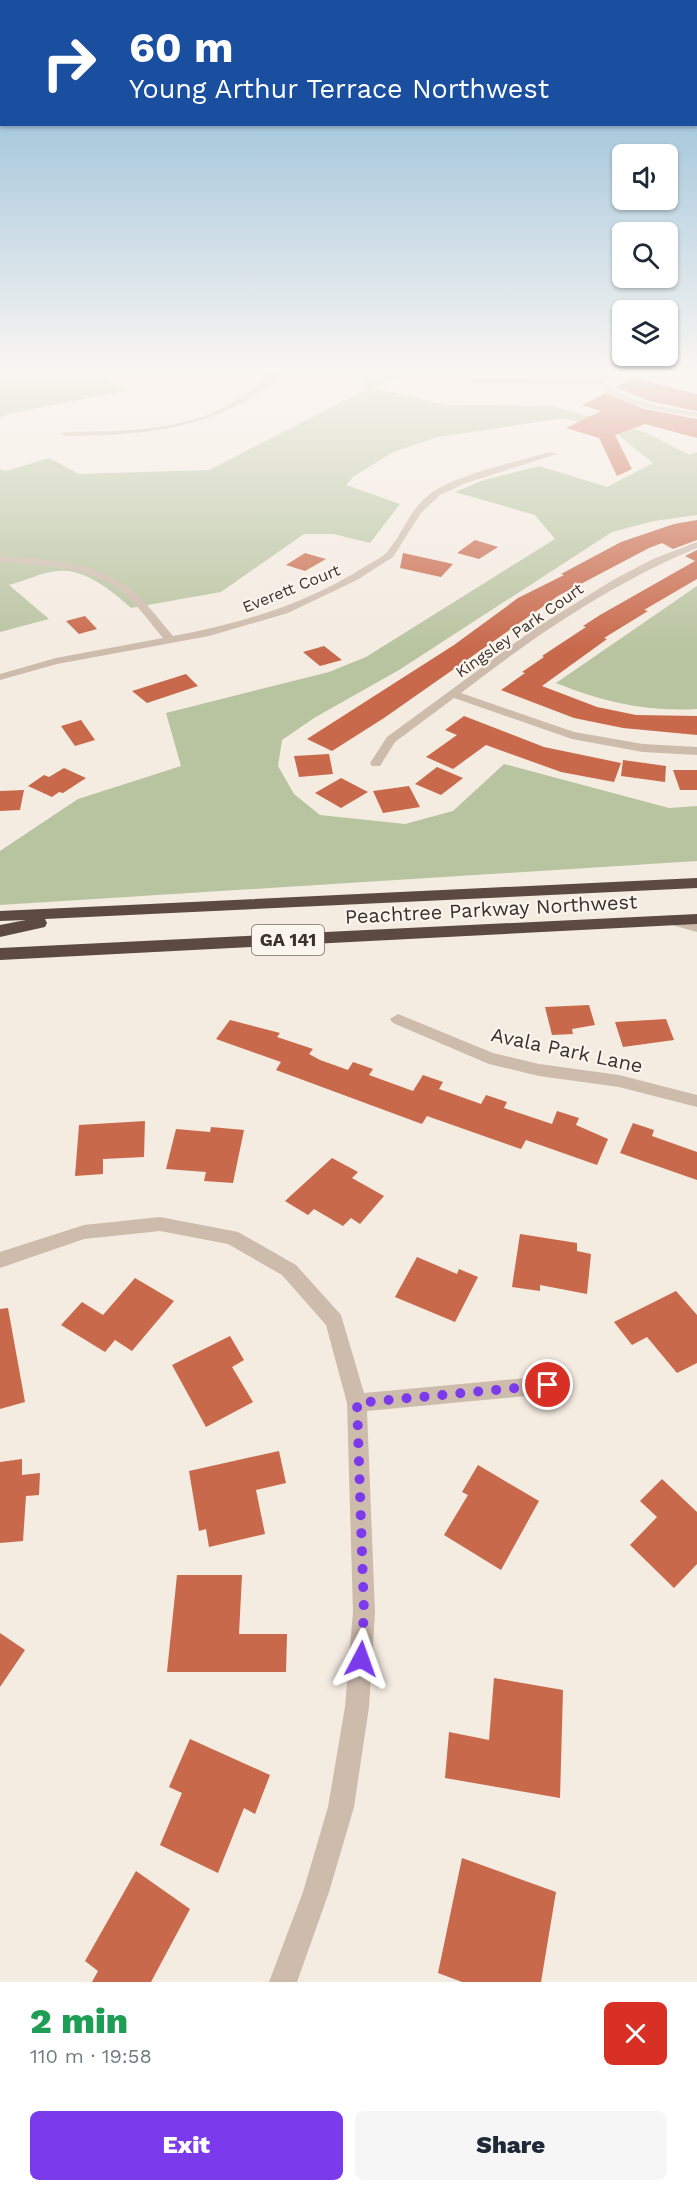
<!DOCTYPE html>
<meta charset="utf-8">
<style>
:root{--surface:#fff;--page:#f6f6f7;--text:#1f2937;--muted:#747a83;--accent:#7c3aed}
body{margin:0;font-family:"Work Sans",sans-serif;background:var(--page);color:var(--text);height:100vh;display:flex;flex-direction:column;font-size:22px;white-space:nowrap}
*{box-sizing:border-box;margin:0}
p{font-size:20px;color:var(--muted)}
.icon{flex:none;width:33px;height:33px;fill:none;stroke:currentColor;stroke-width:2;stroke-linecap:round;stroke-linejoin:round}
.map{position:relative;height:1982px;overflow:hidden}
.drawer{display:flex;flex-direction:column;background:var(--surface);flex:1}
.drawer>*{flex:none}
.top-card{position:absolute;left:0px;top:0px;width:698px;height:126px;box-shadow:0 2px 4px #0004;background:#1a4fa0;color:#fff;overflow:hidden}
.tools{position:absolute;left:612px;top:144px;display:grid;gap:12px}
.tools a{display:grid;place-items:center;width:66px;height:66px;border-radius:9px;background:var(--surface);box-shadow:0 2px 4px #0004;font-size:30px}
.pin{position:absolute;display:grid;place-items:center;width:51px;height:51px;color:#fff;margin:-26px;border:3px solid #fff;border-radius:50%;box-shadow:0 2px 6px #0007}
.me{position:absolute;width:66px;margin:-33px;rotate:4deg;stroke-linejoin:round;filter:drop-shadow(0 0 4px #0008)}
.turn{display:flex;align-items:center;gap:21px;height:126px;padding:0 30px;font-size:27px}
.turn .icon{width:78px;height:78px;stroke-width:2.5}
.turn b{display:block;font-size:42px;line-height:51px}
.round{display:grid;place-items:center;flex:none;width:63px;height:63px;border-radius:9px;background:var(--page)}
.summary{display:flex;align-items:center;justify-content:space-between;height:102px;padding:0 30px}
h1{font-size:36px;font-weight:800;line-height:45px;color:#1e9e55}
.primary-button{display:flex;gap:12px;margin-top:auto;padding:12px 30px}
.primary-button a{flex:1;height:69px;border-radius:9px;background:var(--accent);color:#fff;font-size:24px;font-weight:800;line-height:69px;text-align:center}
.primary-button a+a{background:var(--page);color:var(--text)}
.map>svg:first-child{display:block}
.green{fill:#b8c4a0}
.building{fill:#c8694b}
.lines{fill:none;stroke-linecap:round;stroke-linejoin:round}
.minor{fill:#cdbbac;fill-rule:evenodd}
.highway{fill:#5c4a42;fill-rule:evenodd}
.route{stroke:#7c3aed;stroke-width:10;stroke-dasharray:0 18}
.labels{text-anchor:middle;stroke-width:4.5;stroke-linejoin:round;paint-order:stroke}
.far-street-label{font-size:16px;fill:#3b302b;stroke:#fbf5ee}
.shield{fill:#fbf5ee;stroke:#756b66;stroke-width:1.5}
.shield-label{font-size:18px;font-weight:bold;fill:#3b302b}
.street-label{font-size:20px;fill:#3b302b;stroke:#fbf5ee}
</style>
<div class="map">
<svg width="697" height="1982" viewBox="0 0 697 1982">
<rect width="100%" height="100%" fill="#f4ebe1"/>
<!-- green -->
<path class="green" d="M0,373H104V377L125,391L7,414L0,418Z
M372,373H398L397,378L371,387L446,405L552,406L647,433L689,455L697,452V515L654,521L612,532L399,670L314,718L282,740L278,766L294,794L320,815L405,824L453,811L504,764L669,808L697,806V861L0,905V851L78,799L181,766L166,713L329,672L366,657L555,539L535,515L455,492L484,480L539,466L607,487L653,463L616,433L564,418L438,437L393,452L353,477L346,485L400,504L370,543L333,534H304L221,592L131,608C113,592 85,568 58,571C42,572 25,581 9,585L49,619L0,632V469L6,471L49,458L79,474L209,470L369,388L360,380Z
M697,586V709C646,712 603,702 556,683Z"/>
<!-- building -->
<path class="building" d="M633,378L697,394V411L649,401L615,387Z
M606,393L644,409L697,419V438L645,424L615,435L632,469L617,476L599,438L566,428L601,411L582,405Z
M697,520V540L673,549L662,543L649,548L558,596L384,718L332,751L307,739L454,645L518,598L564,575L561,574L621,542L674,524Z
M475,540L498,547L479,559L457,553Z
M697,550V579L644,610L648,611L604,638L607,639L542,686L597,707L636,715L697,716V735L623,728L574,718L501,690L525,673L522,672L544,657L542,656L586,627L583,626L600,615L695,561L685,556Z
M305,553L326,559L305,571L286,565Z
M403,553L453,564L441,577L400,568Z
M85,616L97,629L79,634L66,621Z
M324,646L342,660L320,666L303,652Z
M186,674L198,686L147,703L132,691Z
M464,716L544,747L621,763L614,782L561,772L486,745L453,769L426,757L457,735L445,730Z
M81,720L95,740L75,746L61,726Z
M329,754L333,774L299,777L294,756Z
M623,760L666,766L665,782L621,776Z
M437,767L463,778L441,795L415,784Z
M64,768L86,778L63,793L59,792L52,797L28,786L44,775L49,777Z
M673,770H697V790H680Z
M341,778L368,792L341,808L315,793Z
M409,786L420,807L383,813L373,791Z
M24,790L20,810L0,811V791Z
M589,1005L595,1025L572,1029L573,1034L552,1035L545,1007Z
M666,1019L674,1040L623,1047L615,1022Z
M230,1020L280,1033L277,1037L313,1049L309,1054L320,1060L348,1070L353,1062L373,1069L369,1075L413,1091L423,1075L443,1082L439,1089L481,1104L486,1095L507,1102L504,1108L552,1124L557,1111L579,1118L576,1125L608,1139L597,1165L526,1140L521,1149L427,1116L422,1124L276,1070L281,1062L216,1039Z
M145,1121L144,1157L103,1159V1174L75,1176L79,1125Z
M633,1123L654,1130L652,1136L697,1152V1180L620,1153Z
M211,1127L244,1130L233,1183L204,1181L206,1172L166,1169L176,1129L210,1132Z
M332,1158L358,1172L352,1178L384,1196L360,1224L351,1218L343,1226L314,1209L308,1215L285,1201Z
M520,1234L577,1243V1251L591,1254L587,1294L540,1285V1291L512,1287Z
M417,1257L457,1274L459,1269L478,1277L455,1322L395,1297Z
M135,1278L174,1301L132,1351L115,1340L105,1352L61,1325L82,1302L103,1315Z
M676,1291L697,1315V1363L677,1373L647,1337L632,1345L614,1322Z
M8,1308L25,1402L0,1409V1309Z
M230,1336L244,1360L232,1367L253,1402L206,1427L172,1365Z
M279,1451L286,1483L256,1490L265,1534L209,1547L206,1529L199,1531L189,1471Z
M22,1459V1475L40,1473L39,1495L26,1496L23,1541L0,1543V1462Z
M478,1465L539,1501L501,1570L444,1535L468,1495L462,1492Z
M662,1479L697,1512V1564L674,1588L630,1545L657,1517L640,1501Z
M177,1575H242L239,1634H287L286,1672H167Z
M0,1633L25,1650L0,1687Z
M494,1678L563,1690L560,1798L445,1778L449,1732L489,1740Z
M190,1739L270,1775L255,1814L244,1808L218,1873L160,1845L182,1793L169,1787Z
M462,1858L556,1892L541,1982H462L438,1973Z
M136,1871L190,1909L151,1982H92L98,1971L85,1961Z"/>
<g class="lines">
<!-- minor -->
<path class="minor" d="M251,373H285C222,429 145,436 65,436L61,434L65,432C116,431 172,432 219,410C237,401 253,388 269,377Z
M605,373H613L604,382C630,404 665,407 697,413V417C663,411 625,408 598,384L474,383L470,381L474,379L598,380Z
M550,452L557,454L466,483L440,495L421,513L393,557L357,580L288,613L209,636L57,664L0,680V674L56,658L163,638C150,623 139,606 123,593C88,565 43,565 0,562V556C45,560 96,560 133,591C148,604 160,621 173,636C239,624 307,604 364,567C371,563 382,558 387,552C404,532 410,507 434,491C462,473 517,462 550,452Z
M697,542V548C610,584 535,636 461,693L574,732L643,744L697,747V755L643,752L572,739L454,698L395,742L380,766H372L370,763L387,737L534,629L613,580L653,559Z
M670,915L697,922V932L665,923L663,920L665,917Z
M398,1014L493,1053L539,1064L619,1075L697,1095V1107L619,1087L539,1076L489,1064L393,1023L390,1019Z
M160,1217L238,1232L296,1265L341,1315L364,1393L548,1376L555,1379L558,1385L555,1391L548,1394L367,1411L375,1612L369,1707L354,1807L329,1892L297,1982H269L303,1892L328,1807L345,1707L353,1612L347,1403L326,1325L282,1275L228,1244L160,1231L84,1239L0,1268V1252L84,1225Z"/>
<!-- highway -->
<path class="highway" d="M697,878V888L45,919L47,923L45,927L0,937V925L26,920L0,921V911Z
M697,914V924L0,960V948Z"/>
</g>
<!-- sky -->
<linearGradient id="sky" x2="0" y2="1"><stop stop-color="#7eb2d2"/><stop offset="0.57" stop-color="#faf6f2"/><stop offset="1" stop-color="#faf6f2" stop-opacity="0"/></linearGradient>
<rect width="697" height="650" fill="url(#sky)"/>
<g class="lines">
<!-- route -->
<path class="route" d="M361,1659L364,1612L357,1403L548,1385"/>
</g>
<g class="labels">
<!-- far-street labels -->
<g class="far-street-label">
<text transform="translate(291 588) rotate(-22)" y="6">Everett Court</text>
<text transform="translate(519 630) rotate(-35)" y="6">Kingsley Park Court</text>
</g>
<!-- shield labels -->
<rect class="shield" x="252" y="925" width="72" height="30" rx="4.5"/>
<g class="shield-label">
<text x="288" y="946">GA 141</text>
</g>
<!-- street labels -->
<g class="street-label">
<text transform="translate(491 909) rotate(-3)" y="7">Peachtree Parkway Northwest</text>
<text transform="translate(567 1050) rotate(12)" y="7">Avala Park Lane</text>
</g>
</g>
</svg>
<div class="tools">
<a><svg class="icon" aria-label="sound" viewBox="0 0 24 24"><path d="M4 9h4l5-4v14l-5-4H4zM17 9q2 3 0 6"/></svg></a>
<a><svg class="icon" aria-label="search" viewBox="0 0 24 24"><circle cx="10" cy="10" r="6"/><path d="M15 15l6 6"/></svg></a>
<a><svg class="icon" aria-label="layers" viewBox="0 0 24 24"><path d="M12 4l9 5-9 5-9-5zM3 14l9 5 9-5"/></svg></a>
</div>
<div class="pin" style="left:548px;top:1385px;background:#d93025"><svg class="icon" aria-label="arrive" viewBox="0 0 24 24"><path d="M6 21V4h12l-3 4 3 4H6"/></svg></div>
<svg class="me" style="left:361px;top:1659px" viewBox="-20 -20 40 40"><path d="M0-17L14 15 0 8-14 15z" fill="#7c3aed" stroke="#fff" stroke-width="4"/></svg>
<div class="top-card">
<div class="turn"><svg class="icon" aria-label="right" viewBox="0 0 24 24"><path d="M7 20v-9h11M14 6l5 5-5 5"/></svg><div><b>60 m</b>Young Arthur Terrace Northwest</div></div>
</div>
</div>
<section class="drawer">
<div class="summary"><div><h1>2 min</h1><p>110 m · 19:58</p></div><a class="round" style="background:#d93025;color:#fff"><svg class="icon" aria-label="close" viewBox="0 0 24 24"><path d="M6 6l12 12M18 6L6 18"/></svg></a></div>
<div class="primary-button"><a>Exit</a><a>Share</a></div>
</section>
